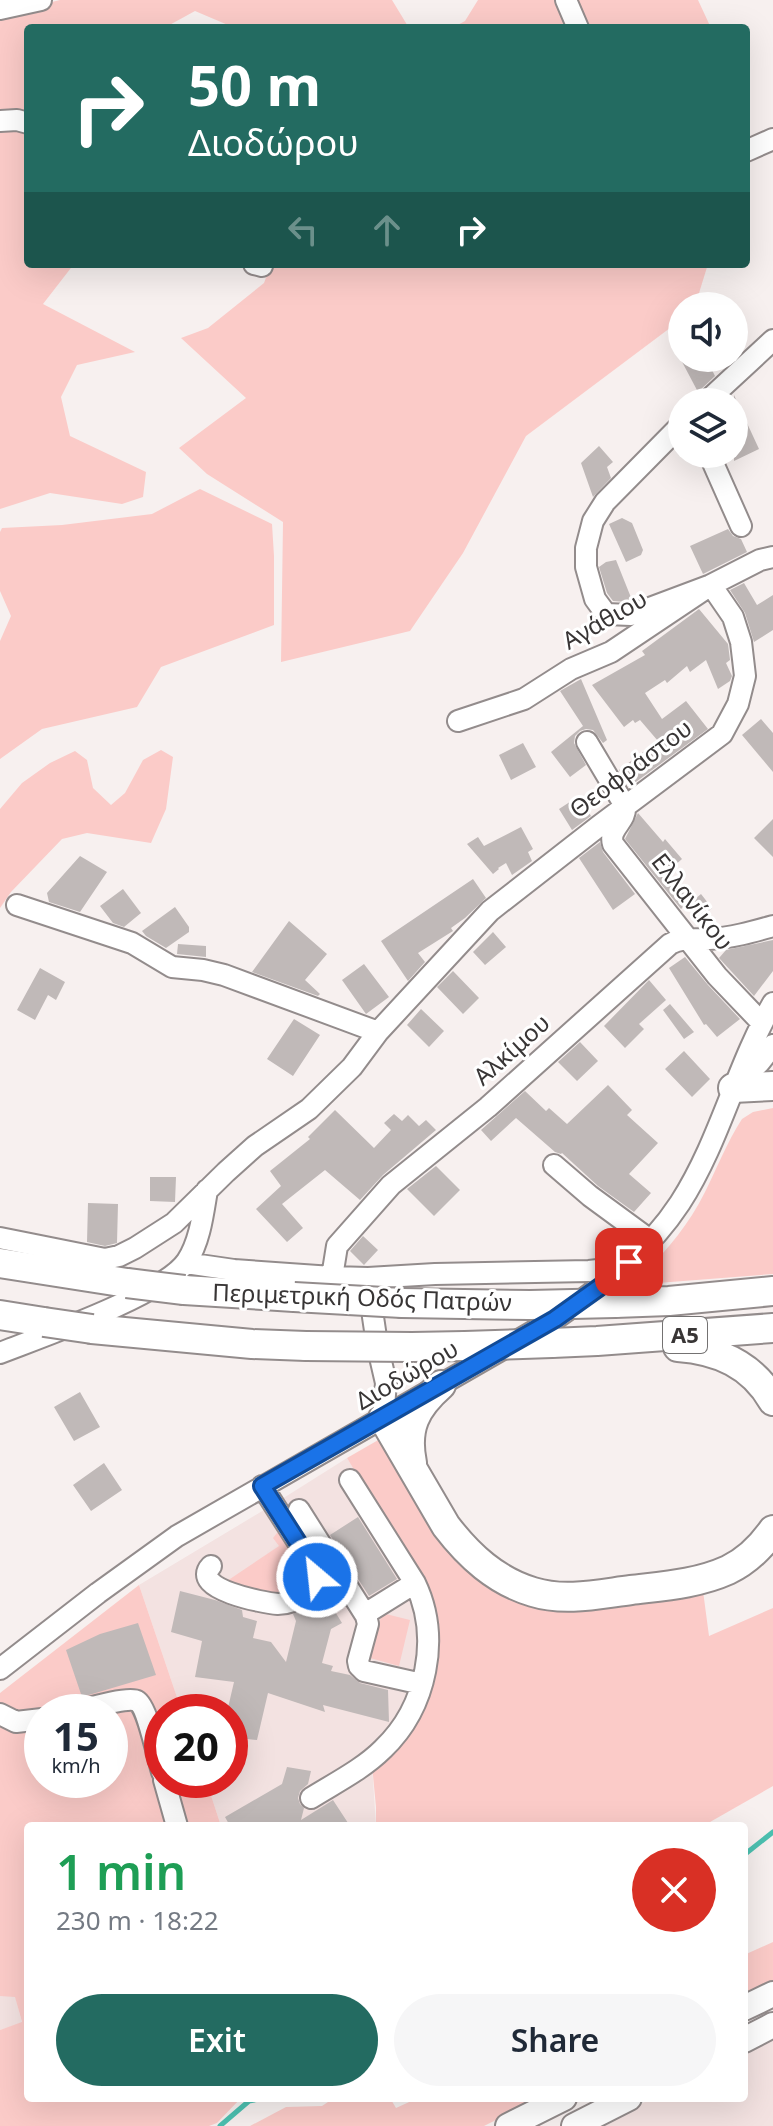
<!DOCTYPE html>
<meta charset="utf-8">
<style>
:root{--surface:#fff;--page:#f6f6f7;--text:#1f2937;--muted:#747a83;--accent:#236b61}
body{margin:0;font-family:"Noto Sans",sans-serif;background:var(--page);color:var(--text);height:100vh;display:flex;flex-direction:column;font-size:30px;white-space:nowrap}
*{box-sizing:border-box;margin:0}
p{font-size:26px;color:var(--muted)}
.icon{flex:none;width:44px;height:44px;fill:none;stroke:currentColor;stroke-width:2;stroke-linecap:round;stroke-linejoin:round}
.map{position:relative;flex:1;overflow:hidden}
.side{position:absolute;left:24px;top:1822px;width:724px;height:280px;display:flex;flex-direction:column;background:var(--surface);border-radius:8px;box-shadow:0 8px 32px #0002}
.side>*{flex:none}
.banner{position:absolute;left:24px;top:24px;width:726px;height:244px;border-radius:8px;box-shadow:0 8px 32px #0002;background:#236b61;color:#fff;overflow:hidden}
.tools{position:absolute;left:668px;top:292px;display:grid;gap:16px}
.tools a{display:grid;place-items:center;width:80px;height:80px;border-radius:50%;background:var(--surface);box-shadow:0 8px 32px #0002;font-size:40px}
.speed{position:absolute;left:24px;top:1694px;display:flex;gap:16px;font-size:40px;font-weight:700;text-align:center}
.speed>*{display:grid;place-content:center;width:104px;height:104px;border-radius:50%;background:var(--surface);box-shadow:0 8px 32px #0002;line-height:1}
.speed small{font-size:20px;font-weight:400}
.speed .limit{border:12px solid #d22;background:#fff;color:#111}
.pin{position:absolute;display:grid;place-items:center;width:68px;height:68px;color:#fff;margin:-34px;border-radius:16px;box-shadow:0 4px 12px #0006}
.me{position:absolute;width:88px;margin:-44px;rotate:332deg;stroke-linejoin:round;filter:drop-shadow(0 0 6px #0008)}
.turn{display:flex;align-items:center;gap:28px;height:168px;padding:0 32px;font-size:36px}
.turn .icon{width:104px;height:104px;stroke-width:2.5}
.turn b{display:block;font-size:56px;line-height:68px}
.lanes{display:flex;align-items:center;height:76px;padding:0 32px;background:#0003;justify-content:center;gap:40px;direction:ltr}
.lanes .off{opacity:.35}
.round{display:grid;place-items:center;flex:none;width:84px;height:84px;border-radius:42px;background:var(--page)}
.head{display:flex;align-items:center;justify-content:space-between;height:136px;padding:0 32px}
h1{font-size:48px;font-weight:600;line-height:60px;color:#1e9e55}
.cta{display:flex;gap:16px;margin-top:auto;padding:16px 32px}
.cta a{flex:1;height:92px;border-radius:48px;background:var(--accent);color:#fff;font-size:32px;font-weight:600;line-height:92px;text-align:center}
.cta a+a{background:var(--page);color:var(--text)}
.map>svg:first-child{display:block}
.built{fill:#f3e2e1}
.green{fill:#fbcbc8;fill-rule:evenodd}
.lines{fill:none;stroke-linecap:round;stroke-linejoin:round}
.stream{stroke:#4cc0b0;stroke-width:5}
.building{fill:#c0b9b8}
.minor-casing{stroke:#938c8c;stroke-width:24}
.major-casing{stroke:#938c8c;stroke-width:28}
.highway-casing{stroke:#938c8c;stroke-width:32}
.minor{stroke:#fff;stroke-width:20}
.major{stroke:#fff;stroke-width:24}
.highway{stroke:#fff;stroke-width:28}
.highway-bridge-casing{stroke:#938c8c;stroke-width:32;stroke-linecap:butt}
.highway-bridge{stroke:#fff;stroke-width:28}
.route-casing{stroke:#114b97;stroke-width:20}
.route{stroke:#1a73e8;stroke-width:14}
.labels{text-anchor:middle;stroke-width:6;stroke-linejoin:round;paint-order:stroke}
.shield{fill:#fff;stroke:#747272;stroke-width:2}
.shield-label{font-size:22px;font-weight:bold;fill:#383535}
.street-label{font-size:24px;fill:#383535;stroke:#fff}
</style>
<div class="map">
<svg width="773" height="2126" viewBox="0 0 773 2126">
<rect width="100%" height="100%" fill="#f7f0ef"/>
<!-- built -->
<path class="built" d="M347,1458L429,1596L436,1613L437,1624L435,1659L372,1765L376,1826H221L206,1780H230V1712H182L139,1585L274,1504Z
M0,1936L22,2023L0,2030Z
M773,2039V2126H597L653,2098H744V2053Z"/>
<!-- green -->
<path class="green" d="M60,0H392L409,28H235L195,11L164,28H28V116H0V15Z
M478,0H698L711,28H452L465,21Z
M0,128L28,133V264H74L43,304L135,352L77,365L61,397L70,436L146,472L143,497L122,504L50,493L0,509Z
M271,264H708L695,306H682V319L526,436L463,553L410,631L281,662L283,522L207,474L179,448L246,398L181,338L208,328L264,283Z
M200,489L272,524L274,556V625L161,667L137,707L42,729L0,759V641L11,616L0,591V532L2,528L62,525L152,514Z
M161,750L173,757L166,809L151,843L87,833L62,839L11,892L0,908V809L22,783L50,763L75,751L87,760L93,788L111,805L125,793L143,760Z
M773,1108V1274L632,1285C662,1256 686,1230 705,1192C717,1168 727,1142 742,1119L753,1112Z
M380,1439L480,1580L514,1600L703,1591L709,1636L773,1608V1786L703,1826H376V1807L372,1765L435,1659L437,1624L436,1613L429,1596L347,1458Z
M284,1532L307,1572L306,1582L277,1599L221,1585L279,1546L273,1538L277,1533Z
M139,1585L182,1712H162V1780H206L221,1826H28V2098H241L217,2123L209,2126H0V2030L22,2022L15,1997L0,1996V1693ZM42,1712H110V1780H42Z
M382,1613L410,1620L399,1666L370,1658Z
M773,1942V1981L744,1996V1955Z
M334,2098H390L396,2108L418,2098H540L484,2126H250L286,2107L322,2106Z"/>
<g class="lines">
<!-- stream -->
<path class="stream" d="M744,1855L773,1832
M220,2126L249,2101L264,2098"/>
</g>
<!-- building -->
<path class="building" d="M680,358H706L715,376L698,392Z
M734,395L759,449L734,461Z
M599,446L613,462L607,467L611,478L593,497L581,463Z
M622,518L632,523L643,550L641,555L626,562L609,524Z
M728,529L733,536L741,539L747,552L703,574L690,546Z
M616,560L632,600L626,602L613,601L607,593L599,567L606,562Z
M744,583L757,605L773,595V630L754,642L745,613L730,590Z
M699,609L728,644L730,660L726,663L732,676L730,681L718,689L706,660L690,672L687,666L667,683L665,680L645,693L662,719L686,701L708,729L629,787L619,770L658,741L640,720L635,723L633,720L624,727L592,685L645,655L642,651Z
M581,679L607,740L603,743L593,730L586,729L580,731L575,736L574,743L586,765L570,777L551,752L583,726L560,691Z
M761,719L773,733V772L742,735Z
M523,743L536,767L511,780L499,755Z
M579,796L591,816L572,830L559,809Z
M638,813L663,842L665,839L682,859L666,873L690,900L681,909L625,839Z
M773,819V857L754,838Z
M521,827L533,849L528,852L532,861L512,875L506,863L498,868L499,869L493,874L467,844L478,837L484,846Z
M600,842L603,852L635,894L613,910L579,858Z
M80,856L107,872L80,912L49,902L47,893Z
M473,879L486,898L465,918L451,928L453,931L418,953L425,962L408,981L381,941Z
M123,889L141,913L124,927L113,923L100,906Z
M701,894L712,908L700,918L689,904Z
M175,907L189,927V932L166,948L146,936L142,931Z
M289,921L327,954L305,980L320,994L318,996L252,972Z
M493,932L506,947L485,965L473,952Z
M773,940V971L754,996L719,958L726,950Z
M178,944L206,946V957L177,954Z
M685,957L708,985L740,1019L717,1037L706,1024L704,1025L669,968Z
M364,964L389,997L366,1014L342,980Z
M40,968L65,982L56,1000L48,995L35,1020L17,1010Z
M453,971L479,998L463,1014L437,987Z
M649,980L666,1000L639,1024L644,1029L625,1048L604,1026Z
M670,1004L694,1032L684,1039L663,1010Z
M421,1009L444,1031L429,1047L407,1025Z
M294,1019L320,1035L293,1076L267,1059Z
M580,1042L598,1061L577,1081L558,1062Z
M684,1051L710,1079L692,1097L665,1069Z
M608,1085L632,1110L627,1115L658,1143L629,1174L651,1193L634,1212L598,1186L562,1153L561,1154L555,1152L516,1118L491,1141L481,1130L525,1091L546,1111L549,1108L567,1124Z
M335,1110L374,1148L391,1130L384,1123L394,1114L402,1121L408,1115L419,1126L426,1120L436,1130L383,1175L360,1200L325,1170L282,1204L303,1228L287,1242L256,1209L281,1186L270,1171L310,1139L308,1137Z
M436,1166L460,1190L434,1216L407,1189Z
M150,1177H176L175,1202L150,1201Z
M88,1203L118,1204L117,1243L105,1246L87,1242Z
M363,1236L378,1250L364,1265L350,1251Z
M80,1392L100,1427L74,1441L54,1407Z
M104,1463L122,1490L91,1511L73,1485Z
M358,1517L397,1579L369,1596L330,1535Z
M180,1591L215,1600L242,1610L243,1617L257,1621L253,1638L271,1642L286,1662L296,1621L293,1614L312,1604L323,1592L342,1623L331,1629L322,1663L333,1666L331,1671L350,1675L360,1683L388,1690L389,1722L323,1705L325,1712L268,1693L257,1740L230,1737V1712H227L234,1682L195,1677L202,1641L171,1632Z
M138,1623L156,1675L82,1697L66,1650L100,1634Z
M287,1767L311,1771L308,1784L300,1791L298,1798L300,1804L304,1808L301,1820L333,1800L350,1826H230L225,1817L282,1784Z"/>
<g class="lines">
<defs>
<path id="minor" d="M566,0L578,28
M0,9L41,0
M0,121L17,120L28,123
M746,151L773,139
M254,264L262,266
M706,402L773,340
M709,454L741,526
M458,721L524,699L571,669L611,652L711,585L760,560L773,557
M587,742L625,806C627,822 608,828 613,844L717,976L762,1023
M17,905L132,943L172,967L203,970L224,975L378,1032
M739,1082L760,1062L773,1045
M554,1165L590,1196L650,1240
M0,1238L105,1259L119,1256L135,1248L174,1223L226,1172L255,1146L309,1109L352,1067L378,1032L490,911L599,826L722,734L738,704L745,676L741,642L733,617L711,585L631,615L606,614L595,599L586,567V548L593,521L605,502L682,424
M186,1263L234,1270L332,1277L368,1278L435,1274L589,1271L607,1269L625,1263
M332,1277L337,1246L391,1185L488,1107L670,944C683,937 695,940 709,939C731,938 752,932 773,926
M369,1290L377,1344L386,1383L383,1418
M0,1353C41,1337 165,1294 187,1261C200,1241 203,1214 207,1190
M299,1510L366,1616L368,1624L358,1661L359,1666L364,1671L422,1684
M211,1566C189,1589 264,1603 278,1604C295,1604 320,1588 315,1569L262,1486
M365,1614L415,1583
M0,1669L98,1593L177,1536L555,1319C602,1287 648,1252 680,1203C720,1141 736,1067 773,1003
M75,1712C86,1709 129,1696 137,1701C147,1706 158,1759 162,1772
M0,1714L16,1722L42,1719
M164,1780L177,1826
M311,1798C335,1783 363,1769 383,1749C427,1707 441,1637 415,1583L350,1480"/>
<path id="major" d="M744,2008L773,1994
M744,2040L773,2025
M508,2126L564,2098
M574,2126L629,2098"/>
<path id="highway" d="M733,1088L773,1086
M0,1263L127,1283
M184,1290L294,1297
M402,1303L530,1305
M615,1303L669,1301L773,1291
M0,1315L44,1322
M92,1329L252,1344L306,1346
M552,1343L597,1341L773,1328
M412,1347L465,1346
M678,1347C718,1350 752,1364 773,1401
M383,1418L446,1526C469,1556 496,1581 533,1592C565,1602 599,1594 631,1590C664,1586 697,1584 728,1570C747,1561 761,1547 773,1530
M412,1463C405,1428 415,1408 441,1385"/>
</defs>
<!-- minor casing -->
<use href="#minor" class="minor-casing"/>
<!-- major casing -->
<use href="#major" class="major-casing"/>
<!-- highway casing -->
<use href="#highway" class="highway-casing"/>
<!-- minor -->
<use href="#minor" class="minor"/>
<!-- major -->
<use href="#major" class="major"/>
<!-- highway -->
<use href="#highway" class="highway"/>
<defs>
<path id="highway-bridge" d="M127,1283L184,1290
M294,1297L402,1303
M530,1305L615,1303
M44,1322L92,1329
M306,1346L412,1347
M465,1346L552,1343"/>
</defs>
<!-- highway-bridge casing -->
<use href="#highway-bridge" class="highway-bridge-casing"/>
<!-- highway-bridge -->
<use href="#highway-bridge" class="highway-bridge"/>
</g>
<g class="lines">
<defs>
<path id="route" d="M317,1577L315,1569L262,1486L555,1319L604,1284L629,1262"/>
</defs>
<!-- route casing -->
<use href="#route" class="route-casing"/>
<!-- route -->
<use href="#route" class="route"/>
</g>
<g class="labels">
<!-- shield labels -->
<rect class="shield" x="663" y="1317" width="44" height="36" rx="6"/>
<g class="shield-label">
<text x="685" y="1343">Α5</text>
</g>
<!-- street labels -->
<g class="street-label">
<text transform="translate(605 620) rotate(-30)" y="8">Αγάθιου</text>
<text transform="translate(631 769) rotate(-37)" y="8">Θεοφράστου</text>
<text transform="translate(692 902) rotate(52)" y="8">Ελλανίκου</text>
<text transform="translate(512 1050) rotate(-42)" y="8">Αλκίμου</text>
<text transform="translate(362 1298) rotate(2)" y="8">Περιμετρική Οδός Πατρών</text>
<text transform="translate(407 1375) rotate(-30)" y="8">Διοδώρου</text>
</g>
</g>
</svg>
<div class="tools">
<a><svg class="icon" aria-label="sound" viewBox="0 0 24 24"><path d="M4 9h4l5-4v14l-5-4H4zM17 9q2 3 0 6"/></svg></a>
<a><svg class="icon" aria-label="layers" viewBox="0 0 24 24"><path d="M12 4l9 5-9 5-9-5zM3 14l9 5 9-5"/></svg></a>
</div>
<div class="speed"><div>15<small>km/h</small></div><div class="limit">20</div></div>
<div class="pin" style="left:629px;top:1262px;background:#d93025"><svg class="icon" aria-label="arrive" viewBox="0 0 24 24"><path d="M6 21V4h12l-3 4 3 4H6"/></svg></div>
<svg class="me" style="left:317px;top:1577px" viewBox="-20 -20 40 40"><circle r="17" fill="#1a73e8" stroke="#fff" stroke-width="3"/><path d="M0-11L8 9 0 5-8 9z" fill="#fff"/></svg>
<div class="banner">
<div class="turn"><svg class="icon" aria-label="right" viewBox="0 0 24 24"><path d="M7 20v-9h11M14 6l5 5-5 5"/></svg><div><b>50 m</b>Διοδώρου</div></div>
<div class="lanes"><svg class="icon off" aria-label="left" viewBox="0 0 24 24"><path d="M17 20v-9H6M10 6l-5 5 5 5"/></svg><svg class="icon off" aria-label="ahead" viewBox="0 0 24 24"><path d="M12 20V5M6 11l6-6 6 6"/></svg><svg class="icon" aria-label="right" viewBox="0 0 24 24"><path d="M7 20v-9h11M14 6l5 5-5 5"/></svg></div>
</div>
<section class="side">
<div class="head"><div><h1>1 min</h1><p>230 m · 18:22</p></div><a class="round" style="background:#d93025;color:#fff"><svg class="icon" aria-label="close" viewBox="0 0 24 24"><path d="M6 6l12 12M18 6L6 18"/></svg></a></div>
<div class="cta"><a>Exit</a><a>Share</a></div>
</section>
</div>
